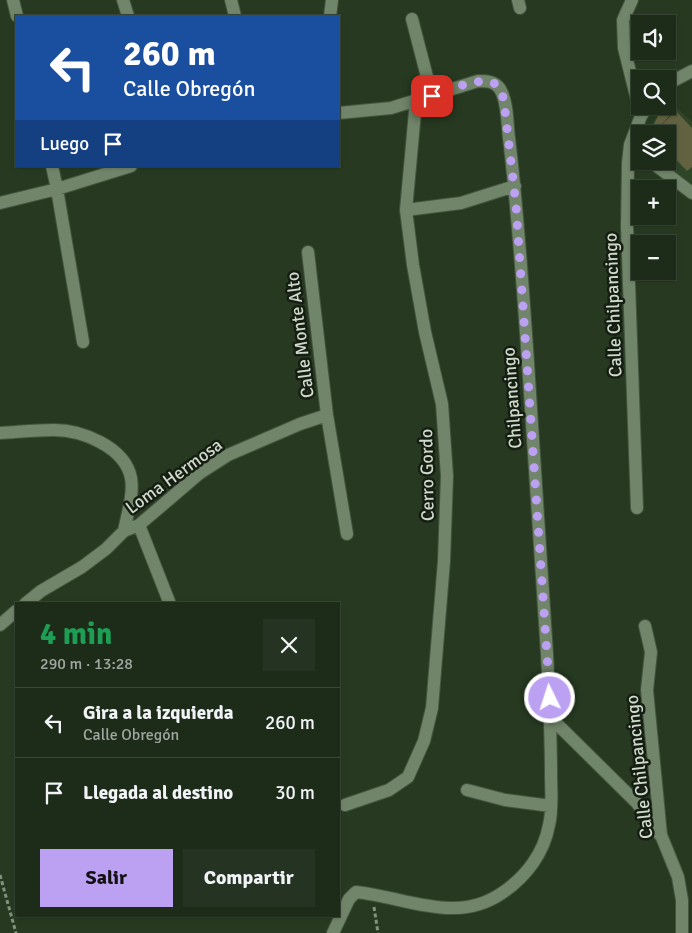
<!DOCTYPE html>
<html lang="es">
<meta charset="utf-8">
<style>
:root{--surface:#1d2c19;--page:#253422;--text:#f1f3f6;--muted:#a0a7a2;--line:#3b4838;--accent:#bca0f2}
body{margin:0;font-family:Signika,sans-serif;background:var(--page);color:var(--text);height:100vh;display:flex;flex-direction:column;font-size:19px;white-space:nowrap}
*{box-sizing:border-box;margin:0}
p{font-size:16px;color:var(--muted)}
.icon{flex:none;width:28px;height:28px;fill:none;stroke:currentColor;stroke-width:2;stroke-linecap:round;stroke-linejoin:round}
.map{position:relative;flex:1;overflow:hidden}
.details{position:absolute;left:15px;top:602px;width:325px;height:315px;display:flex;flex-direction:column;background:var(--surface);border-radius:0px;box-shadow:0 1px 4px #0004,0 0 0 1px var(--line)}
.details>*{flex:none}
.banner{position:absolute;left:15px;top:15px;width:325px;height:152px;border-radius:0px;box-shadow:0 1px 4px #0004,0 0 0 1px var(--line);background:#1a4fa0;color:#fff;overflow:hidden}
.tools{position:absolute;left:631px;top:15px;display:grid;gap:10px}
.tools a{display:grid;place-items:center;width:45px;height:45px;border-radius:0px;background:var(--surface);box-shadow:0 1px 4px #0004,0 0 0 1px var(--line);font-size:25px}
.pin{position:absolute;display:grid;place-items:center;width:42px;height:42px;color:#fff;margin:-21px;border-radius:10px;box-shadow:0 2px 8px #0006}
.me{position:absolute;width:55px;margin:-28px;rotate:356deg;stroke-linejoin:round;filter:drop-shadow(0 0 4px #0008)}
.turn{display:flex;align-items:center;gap:18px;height:105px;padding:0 25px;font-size:22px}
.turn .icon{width:65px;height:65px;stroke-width:2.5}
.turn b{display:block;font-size:35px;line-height:42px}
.then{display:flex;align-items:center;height:48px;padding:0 25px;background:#0003;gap:10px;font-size:19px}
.round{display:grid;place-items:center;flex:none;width:52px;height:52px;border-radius:0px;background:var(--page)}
.headline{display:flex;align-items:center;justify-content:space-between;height:85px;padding:0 25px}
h1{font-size:30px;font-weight:800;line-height:38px;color:#1e9e55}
.button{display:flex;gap:10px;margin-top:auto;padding:10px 25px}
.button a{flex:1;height:58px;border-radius:0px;background:var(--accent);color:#111;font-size:20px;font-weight:800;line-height:58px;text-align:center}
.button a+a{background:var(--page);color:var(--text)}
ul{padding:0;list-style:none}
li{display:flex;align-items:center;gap:15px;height:70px;padding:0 25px;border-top:1px solid var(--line)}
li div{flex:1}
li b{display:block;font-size:19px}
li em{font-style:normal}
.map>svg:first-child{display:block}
.built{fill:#2e4526}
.building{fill:#626241}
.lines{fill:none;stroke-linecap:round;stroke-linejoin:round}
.minor-casing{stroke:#44553f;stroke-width:14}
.path{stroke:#83927e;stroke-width:3;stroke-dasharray:4 2.5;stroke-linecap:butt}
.minor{stroke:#708569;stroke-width:12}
.route{stroke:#bca0f2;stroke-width:9;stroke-dasharray:0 16.2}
.labels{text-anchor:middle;stroke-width:5;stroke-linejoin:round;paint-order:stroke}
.street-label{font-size:18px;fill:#cedaca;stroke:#161e13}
</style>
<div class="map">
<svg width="692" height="933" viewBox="0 0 692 933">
<rect width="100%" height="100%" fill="#273a21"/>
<!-- built -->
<path class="built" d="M668,99L692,122V188L658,161H668V134H647L662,106H668Z"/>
<!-- building -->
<path class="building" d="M668,103L675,110L658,128L676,111L692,128V167L687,171L668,151V134H649L663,106H668Z"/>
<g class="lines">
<defs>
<path id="minor" d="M13,0L17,16
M123,0L128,16
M231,0L235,16
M518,0L520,8
M632,0L623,20L624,48L641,116
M330,16L332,0
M412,19L432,96
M668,85L671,82L692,71
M650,161L692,193
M52,166L57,189L83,342
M0,203L57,189L131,166
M406,210L461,203L515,186
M308,252L327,415L347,534
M0,433C18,432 36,430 54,430C82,430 125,447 131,478C134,494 127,515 124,531
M637,508L627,227L628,163L630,145L641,116L648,106
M139,525L170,604
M25,604L41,591L82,567L106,549L124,531L139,525L200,473L228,455L300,424L327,415
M0,625L16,611
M645,626L651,652L647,690L661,835L678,877L682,900V933
M551,718L637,803L660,835
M467,790L505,800L551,806
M345,805L389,790L408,777L424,741L432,708L444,561L447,476L442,404L425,332L413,265L406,210L416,101
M333,933L349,899L356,892C405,897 456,925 502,893C526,877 544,853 549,825C553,809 551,791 551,775C551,734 549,694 547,654C540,557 534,460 528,363C523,288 518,213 509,138C507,124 508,102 500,89C495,81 486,81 478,81L391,108L339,113"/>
</defs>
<!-- minor casing -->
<use href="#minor" class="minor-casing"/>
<!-- path -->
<path class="path" d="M0,875L16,933
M374,907L378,933"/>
<!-- minor -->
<use href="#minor" class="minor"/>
</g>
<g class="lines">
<!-- route -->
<path class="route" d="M432,96C448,91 486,72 499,87C502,91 503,98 504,102L516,205L550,698"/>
</g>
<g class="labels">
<!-- street labels -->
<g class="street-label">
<text transform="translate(613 305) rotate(-92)" y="6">Calle Chilpancingo</text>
<text transform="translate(300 335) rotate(-97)" y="6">Calle Monte Alto</text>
<text transform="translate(512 398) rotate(-94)" y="6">Chilpancingo</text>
<text transform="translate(427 475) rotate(-91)" y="6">Cerro Gordo</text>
<text transform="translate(174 476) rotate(-36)" y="6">Loma Hermosa</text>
<text transform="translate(639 767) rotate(-96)" y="6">Calle Chilpancingo</text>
</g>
</g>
</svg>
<div class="tools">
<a><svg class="icon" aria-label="sound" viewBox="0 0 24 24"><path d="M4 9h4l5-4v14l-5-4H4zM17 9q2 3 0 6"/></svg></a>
<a><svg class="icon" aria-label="search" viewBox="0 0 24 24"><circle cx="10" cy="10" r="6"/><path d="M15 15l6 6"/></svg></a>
<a><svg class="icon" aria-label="layers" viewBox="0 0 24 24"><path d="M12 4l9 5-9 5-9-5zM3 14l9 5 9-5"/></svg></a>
<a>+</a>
<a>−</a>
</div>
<div class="pin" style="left:432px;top:96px;background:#d93025"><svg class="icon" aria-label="arrive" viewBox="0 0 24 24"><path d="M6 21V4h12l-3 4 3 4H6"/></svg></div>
<svg class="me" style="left:550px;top:698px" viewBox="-20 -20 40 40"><circle r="17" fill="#bca0f2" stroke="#fff" stroke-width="3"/><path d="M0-11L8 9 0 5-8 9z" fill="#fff"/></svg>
<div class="banner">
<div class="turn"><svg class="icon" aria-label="left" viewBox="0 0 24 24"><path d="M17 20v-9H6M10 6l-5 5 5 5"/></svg><div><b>260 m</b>Calle Obregón</div></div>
<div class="then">Luego<svg class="icon" aria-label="arrive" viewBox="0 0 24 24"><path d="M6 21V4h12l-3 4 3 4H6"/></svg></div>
</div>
<section class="details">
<div class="headline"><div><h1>4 min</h1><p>290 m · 13:28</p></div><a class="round"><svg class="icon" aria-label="close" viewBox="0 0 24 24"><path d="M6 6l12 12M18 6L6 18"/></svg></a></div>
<ul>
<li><svg class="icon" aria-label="left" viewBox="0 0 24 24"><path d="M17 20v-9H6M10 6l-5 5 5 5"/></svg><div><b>Gira a la izquierda</b><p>Calle Obregón</p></div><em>260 m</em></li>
<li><svg class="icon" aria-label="arrive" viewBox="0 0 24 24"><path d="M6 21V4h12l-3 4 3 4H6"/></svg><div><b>Llegada al destino</b></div><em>30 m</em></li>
</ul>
<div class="button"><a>Salir</a><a>Compartir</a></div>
</section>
</div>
